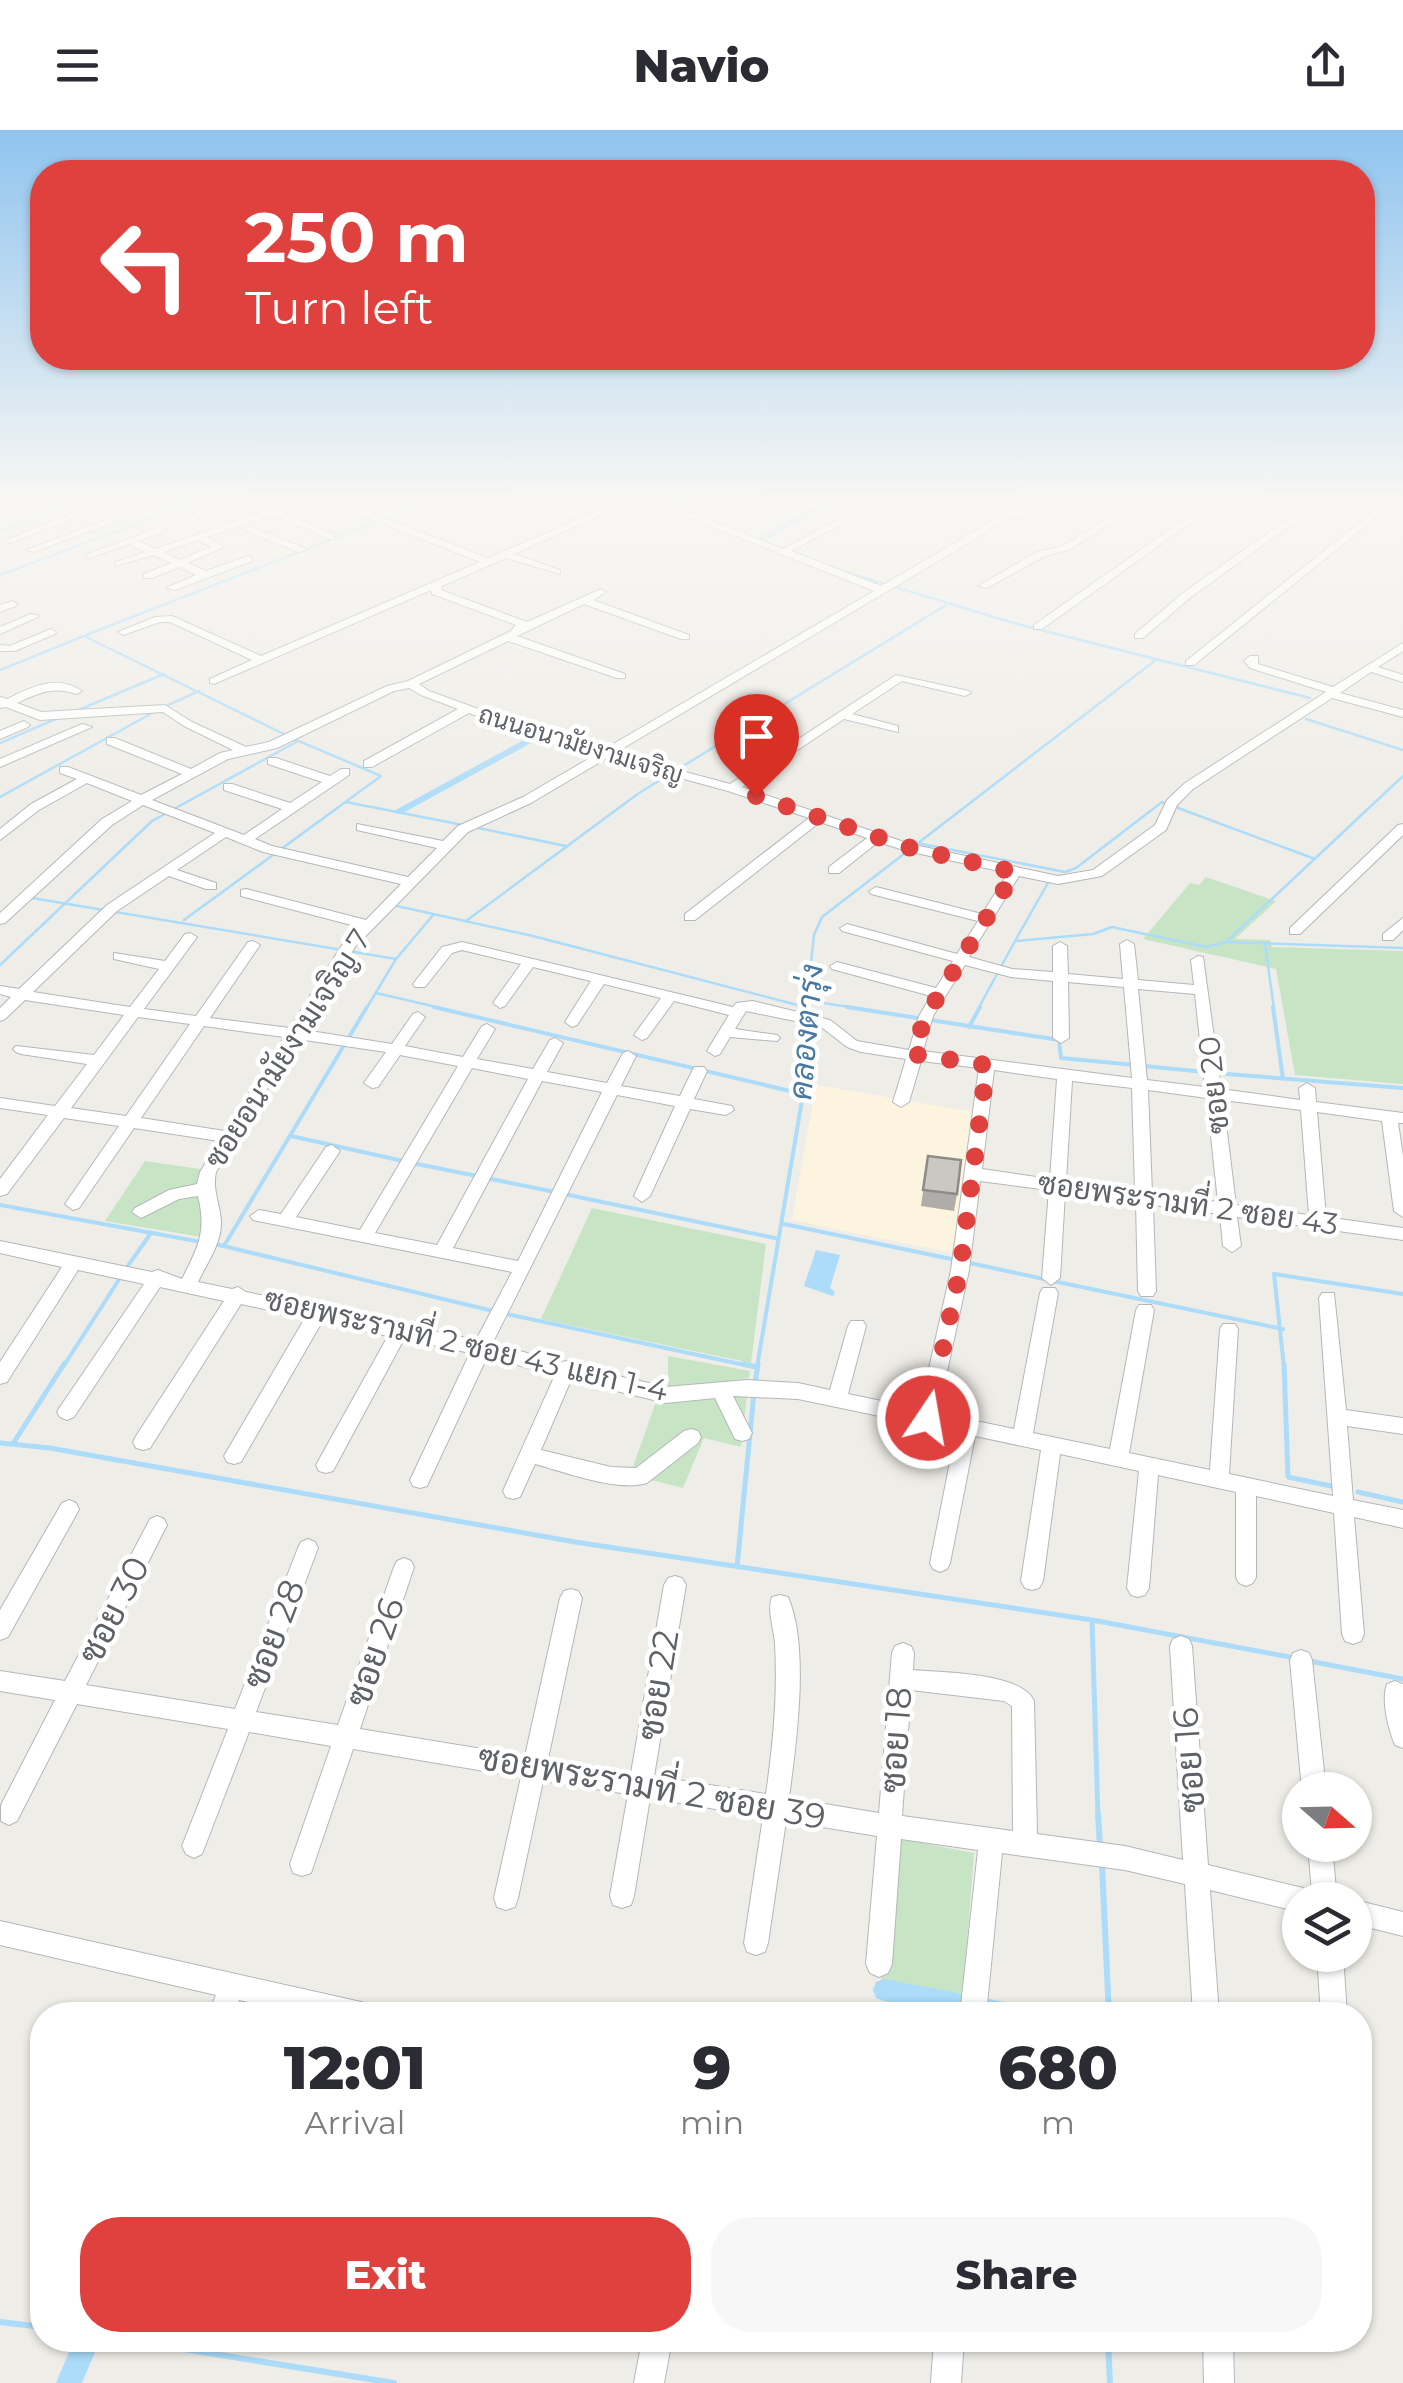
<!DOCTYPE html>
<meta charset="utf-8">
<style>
:root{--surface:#fff;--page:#f7f7f7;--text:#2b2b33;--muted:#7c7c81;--accent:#de413e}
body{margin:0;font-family:Montserrat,Sarabun,sans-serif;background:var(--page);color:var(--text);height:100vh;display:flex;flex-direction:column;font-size:38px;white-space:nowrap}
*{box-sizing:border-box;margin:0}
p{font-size:32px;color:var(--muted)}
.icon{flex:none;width:55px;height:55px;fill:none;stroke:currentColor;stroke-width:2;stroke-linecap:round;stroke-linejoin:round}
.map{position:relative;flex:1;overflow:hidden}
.drawer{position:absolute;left:30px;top:1872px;width:1342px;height:350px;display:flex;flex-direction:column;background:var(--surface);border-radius:40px;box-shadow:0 2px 8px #0004}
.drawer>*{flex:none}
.top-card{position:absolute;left:30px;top:30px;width:1345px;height:210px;border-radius:40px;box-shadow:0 2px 8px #0004;background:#de413e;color:#fff;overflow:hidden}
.needle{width:65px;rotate:110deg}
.fabs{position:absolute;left:1282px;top:1642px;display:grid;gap:20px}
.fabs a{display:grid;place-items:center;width:90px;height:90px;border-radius:50%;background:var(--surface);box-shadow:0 2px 8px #0004;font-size:50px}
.pin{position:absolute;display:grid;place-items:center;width:85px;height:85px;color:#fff;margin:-102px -42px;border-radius:50% 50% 50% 0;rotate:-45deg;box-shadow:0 0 10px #0007}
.pin .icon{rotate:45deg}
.me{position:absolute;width:110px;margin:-55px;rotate:12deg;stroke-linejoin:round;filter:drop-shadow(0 0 8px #0008)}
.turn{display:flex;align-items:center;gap:35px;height:210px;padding:0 50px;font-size:45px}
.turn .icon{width:130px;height:130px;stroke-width:2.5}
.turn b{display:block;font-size:70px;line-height:85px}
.eta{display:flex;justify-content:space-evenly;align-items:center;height:170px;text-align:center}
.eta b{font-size:60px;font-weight:800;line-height:70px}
.action{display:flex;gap:20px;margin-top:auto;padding:20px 50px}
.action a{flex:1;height:115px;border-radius:40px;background:var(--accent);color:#fff;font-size:40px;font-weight:800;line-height:115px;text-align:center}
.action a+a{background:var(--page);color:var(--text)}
header{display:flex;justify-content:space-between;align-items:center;height:130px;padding:0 50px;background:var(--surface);font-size:45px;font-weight:800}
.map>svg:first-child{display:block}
.commercial{fill:#fcf4df}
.green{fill:#c7e5c5}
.water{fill:#acdcf9}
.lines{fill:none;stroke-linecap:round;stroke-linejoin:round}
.stream-far3{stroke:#acdcf9;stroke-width:2.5}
.stream-far2{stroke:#acdcf9;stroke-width:4}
.stream-far1{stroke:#acdcf9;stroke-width:5}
.stream{stroke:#acdcf9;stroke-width:6}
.canal{fill:#acdcf9;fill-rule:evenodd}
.minor-casing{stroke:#b4b7ba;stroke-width:2}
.major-casing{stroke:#e8bd67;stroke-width:3}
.minor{fill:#fff;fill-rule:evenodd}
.major{fill:#faeab1;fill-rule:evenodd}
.wall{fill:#afaca9}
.building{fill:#cbc8c4;stroke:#8e8c89;stroke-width:2.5}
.route{stroke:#de413e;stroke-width:18;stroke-dasharray:0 32.4}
.labels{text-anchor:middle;stroke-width:9;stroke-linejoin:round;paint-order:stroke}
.far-street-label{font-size:25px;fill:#5e6266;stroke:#fff}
.street-label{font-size:30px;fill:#5e6266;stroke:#fff}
.water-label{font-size:32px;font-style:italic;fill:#4779a2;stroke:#fff}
.near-street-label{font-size:35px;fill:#5e6266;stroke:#fff}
</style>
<header><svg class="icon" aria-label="menu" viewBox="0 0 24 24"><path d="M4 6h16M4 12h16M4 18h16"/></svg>Navio<svg class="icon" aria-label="share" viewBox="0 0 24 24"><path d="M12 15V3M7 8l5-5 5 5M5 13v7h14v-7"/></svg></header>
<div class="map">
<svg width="1403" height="2253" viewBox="0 0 1403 2253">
<rect width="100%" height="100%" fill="#efede7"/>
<!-- commercial -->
<path class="commercial" d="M811,954L974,982L957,1124L792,1090L815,960Z"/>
<!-- green -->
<path class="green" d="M1206,747L1276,771L1235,809L1270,810L1272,817L1403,821V954L1295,945L1276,839L1143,809L1190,753L1199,755Z
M145,1031L213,1041L202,1107L105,1091Z
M592,1078L766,1114L751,1233L541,1189Z
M668,1226L750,1241L749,1248L668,1259Z
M747,1265L741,1317L704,1308L683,1358L630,1345L657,1269Z
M896,1708L974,1723L963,1868L881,1852Z"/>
<!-- water -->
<path class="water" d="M816,1120L840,1125L830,1158L835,1162L833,1166L804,1156Z"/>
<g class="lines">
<!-- stream-far3 -->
<path class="stream-far3" d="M0,401L82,369
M846,442L1017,494L1310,568
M0,445L202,369
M86,505L435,369
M0,540L84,506L286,605
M162,578L199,561
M76,581L164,544
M1306,589L1403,620
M0,613L58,588
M0,667L154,582
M346,672L463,695
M473,697L566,716
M917,713L1065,742L1076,738L1162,672L1315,729
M32,768L396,829
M397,776L533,806L809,878
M184,790L381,646L294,609
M466,791L639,663L946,475
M1015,811L1049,751
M1226,812L1403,818
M1265,814L1274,879
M0,835L152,691L298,611
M376,863L445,879
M810,871L863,879
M366,879L396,829L434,784
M806,879L814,805L822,787L1157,529
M978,879L1015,811L1093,804L1112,797L1206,817L1226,812L1403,646"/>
<!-- stream-far2 -->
<path class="stream-far2" d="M434,877L803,964
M805,877L809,878
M847,877L1059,910L1061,928L1135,935
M1273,877L1283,949
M969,897L980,877
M1144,936L1205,942
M1214,943L1403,958
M291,1006L403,1031
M412,1033L477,1046
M486,1048L555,1062
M564,1064L775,1108
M0,1075L201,1112
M784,1094L956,1130
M215,1114L493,1181
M224,1116L367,877
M965,1132L1044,1149
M125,1140L151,1103
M1053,1151L1283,1199
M507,1184L754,1237
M63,1237L120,1148
M757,1237L803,964L799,952L807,877
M1284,1237L1274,1144L1403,1164"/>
<!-- stream-far1 -->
<path class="stream-far1" d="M743,1234L756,1237
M1284,1234L1288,1347L1331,1356
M755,1253L758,1234
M14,1312L64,1234
M0,1313L50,1318L575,1412L1092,1490L1295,1528
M1358,1362L1403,1372
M737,1437L754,1263
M1092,1490L1098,1687
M1309,1531L1403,1549"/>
<!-- stream -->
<path class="stream" d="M1098,1684L1100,1716
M1102,1735L1109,1885
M0,2192L42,2197
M128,2210L394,2253
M1108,2210L1110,2253"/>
<!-- canal -->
<path class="canal" d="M681,369H693L677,378L670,376Z
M831,369H842L761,412L754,410Z
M529,607L534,610L533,612L401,684L392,682Z
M884,1849L957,1863L965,1866L968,1874L965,1882L957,1885L884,1871L876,1868L873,1860L876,1852Z
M990,1869L1025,1877L1028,1885H981L979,1880L982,1872Z
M74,2210H100L82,2253H56Z"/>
<defs>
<path id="minor" d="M106,369H120L12,413L4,411Z
M161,369H175L34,422L26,420Z
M231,369H245L194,390L186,388Z
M299,369H314L282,382L335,405V409H329L273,385L207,407L224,417L188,433L206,441L248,426L253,429L252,431L175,460L166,458L196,445L179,437L152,448H144V444L171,433L154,425L115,436V432L145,422L129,414L90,428L85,425L160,397H166V401L138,411L155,419ZM198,410L211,417L179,430L163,422Z
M320,369H334L488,428L579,389L530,369H544L587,385L623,369H636L514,424L560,440V444L506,428L442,456L441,460L527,492L601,459L606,462L593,470L689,505V509H681L584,474L517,506L625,544V548H617L508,511L419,554L429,561L550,605L603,620L874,461L643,369H657L783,419L876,369H888L791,421L881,456L1029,369H1040L1067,379V383L1064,384L1032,375L1021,382L1044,389V393L1014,386L615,623L730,654L896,545L969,561L971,563L965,566L902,551L852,584L898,596V602L844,589L742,657L910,714L1058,746L1093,740L1155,695L1167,670L1185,653L1326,562L1250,538L1244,531L1250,526H1258V534L1333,557L1403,513V521L1378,537L1403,545V552L1371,542L1340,563L1403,580V587L1332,568L1193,659L1177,675L1166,700L1102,746L1058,754L1019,746L969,827L1012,839L1053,842V816L1060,812L1067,816L1068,844L1123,849L1120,814L1127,810L1134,814L1138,850L1194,855L1191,830L1198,826L1203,827L1221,959L1300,970L1299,958L1307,953L1315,958L1316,972L1403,983V993H1398L1403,1026V1087L1394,1081L1382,991L1317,982L1326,1087L1403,1098V1110L1237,1087L1241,1116L1232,1122L1223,1116L1220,1084L1153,1075L1156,1161L1153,1166H1141L1138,1161L1136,1073L1065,1063L1060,1148L1051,1155L1042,1148L1049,1060L980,1051L969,1140L938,1283L1014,1299L1040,1163L1043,1158H1055L1058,1163L1033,1303L1110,1319L1136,1180L1139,1175H1151L1154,1180L1129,1323L1210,1340L1220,1199L1223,1194H1235L1238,1199L1229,1344L1333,1366L1319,1168L1322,1163H1334L1346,1280L1403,1288V1304L1347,1296L1353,1370L1403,1380V1398L1354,1387L1364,1504L1361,1511L1353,1514L1345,1511L1342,1504L1334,1383L1256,1366V1447L1253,1453L1246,1456L1239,1453L1236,1447V1362L1158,1345L1149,1458L1145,1465L1138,1467L1131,1465L1127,1458L1139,1341L1060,1324L1043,1451L1039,1458L1032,1460L1025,1458L1021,1451L1041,1320L975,1306L950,1433L947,1439L940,1442L933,1439L930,1433L956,1302L798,1269L733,1266L752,1303L749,1309L742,1311L735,1309L715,1268L666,1273L571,1250L541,1320L611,1337L636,1338L684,1301L691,1299L698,1301L701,1307L698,1313L647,1353C617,1362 565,1342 535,1334L520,1367L513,1369L506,1367L503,1361L555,1245L487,1227L427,1356L420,1358L413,1356L410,1350L470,1223L404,1209L333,1341L326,1343L319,1341L316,1335L388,1206L322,1192L241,1332L234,1334L227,1332L224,1326L305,1188L241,1174L150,1318L143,1320L136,1318L133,1312L136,1306L224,1171L160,1157L74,1287L67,1290L60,1287L57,1282L60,1277L144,1154L78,1140L7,1252L0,1254V1232L62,1137L0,1123V1111L152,1142L158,1140L182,1149C198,1117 207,1102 198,1066L179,1069L141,1088L132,1082L135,1078L169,1060L197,1054L200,1042L219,1011L134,998L79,1078L73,1080L65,1074L119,996L64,988L7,1064L0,1066V1049L48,985L0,978V968L55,976L87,934L21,924L16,922L13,919L16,916L94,925L124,885L25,870L5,889L0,891V878L11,867L0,864V856L19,859L107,775L215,703L143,675L112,695L5,793L0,794V783L102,689L132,671L87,653L39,680L0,710V699L31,674L77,649L60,643V637H68L141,665L182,644L107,614V608H115L191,639L220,623L233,620L184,596L163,582L40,590L6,577L0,578V567L7,569C32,557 56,544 82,561L76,564C52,556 39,563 17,573L41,582L165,575L192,592L246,617L269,612L387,556L408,551L511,501L516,495L432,464L431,460L214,554L210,553V549L252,530L170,492H160L123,505L118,502L155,487L172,486L261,526L480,432ZM409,558L421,565L458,579L364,631V637H372L469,583L542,611L595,625L523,667L458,696L443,711L357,694V700L437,718L408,747L272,716L255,709L349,645V639H341L330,646L276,628H268V634L322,652L290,673L232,654H224V660L282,679L244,705L152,670L228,629L277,618L394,561ZM607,628L728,661L809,688L685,784V790H695L820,692L867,708L829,737V743H839L878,712L907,721L1008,743L982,784L876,757L869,761L871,764L978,791L957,824L847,794L840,798L842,801L953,831L936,858L837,832L830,836L832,839L931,866L919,886L909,920L857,911L830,890L753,871L736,873L733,877L462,812L442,817L413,854L415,857H425L452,823L462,820L521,834L493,873L500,878L505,876L533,837L591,851L565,892L572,897L577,895L604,854L661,868L634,905L642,910L647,908L674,871L729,885L707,921L715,926L720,924L730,907L777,911L780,908L777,905L735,899L746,881L820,896L847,917L861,922L906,929L893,972L901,977L909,972L921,931L979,938L951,1140L920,1279L848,1264L866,1196L863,1191H851L848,1196L830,1260L798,1253L747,1250L666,1257L575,1236L567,1231L562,1232L492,1214L617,965L675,976L634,1066L642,1072L650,1066L690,979L726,985L734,980L732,976L694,969L707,941L704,937H694L680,966L621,956L636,926L628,921L623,923L607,953L547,942L563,913L555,908L550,910L533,939L477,929L495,899L487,894L482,896L463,927L405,916L425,887L418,882L413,884L392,914L304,900L355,817L468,702L531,673ZM226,707L263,722L401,754L366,790L246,759L241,760V766L359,797L342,815L290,898L210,888L260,815L253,811L248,812L196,886L144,879L197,807L190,803L185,804L165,831L114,823V829L159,839L130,877L33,862L117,781L169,746L206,759H216V753L177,740ZM965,835L1011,847L1053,851V908L1061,913L1069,908L1068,852L1124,857L1132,948L923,921L933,886ZM1138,859L1195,864L1205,957L1147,950ZM138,887L190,894L126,986L71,978ZM204,896L284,907L225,1001L141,988ZM298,909L386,922L364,953L372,958L378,957L400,925L458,936L360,1100L296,1087L340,1021L332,1015L326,1017L281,1084L259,1080L250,1086L253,1090L512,1142L476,1210L246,1162L238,1157L232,1159L198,1152C207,1133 222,1113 221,1091C220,1073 212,1060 216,1042ZM472,938L528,949L437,1115L375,1103ZM994,940L1057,949L1050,1049L982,1039ZM542,951L602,962L518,1131L453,1118ZM1072,951L1132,958L1135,1061L1066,1051ZM1148,960L1207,968L1218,1072L1152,1063ZM1223,970L1301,980L1309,1085L1236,1075Z
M1140,369H1152L1068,420L1045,426L987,458L978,456L1037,422L1062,416Z
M1213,369H1224L1042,499H1034V495Z
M1316,369H1327L1191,467L1143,508H1135V504L1183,463Z
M1389,369H1399L1194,535H1186V531Z
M248,396L305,418L307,420L299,422L245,401L243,399Z
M12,471L17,474L16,476L0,482V475Z
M31,484L40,486L0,504V497Z
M51,499L56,502L55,504L15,521H0V515L10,516Z
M24,591L30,595L28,597L0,609V601Z
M82,594L92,597L0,637V629Z
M1403,694V705L1300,804H1290V798L1398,695Z
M1403,788V800L1393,810H1383V804Z
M69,1370L76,1373L79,1379L76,1385L8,1507L0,1510V1480L62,1373Z
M157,1386L164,1389L167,1395L86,1555L235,1579L298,1418L301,1412L308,1409L315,1412L318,1418L256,1582L338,1595L394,1437L397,1431L404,1428L411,1431L414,1437L360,1599L525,1626L560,1468L564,1461L571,1459L578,1461L582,1468L548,1629L631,1643L664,1455L668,1448L675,1446L682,1448L686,1455L654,1646L766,1664C773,1615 778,1564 775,1514C774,1499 767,1481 772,1467L780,1465L788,1467C810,1518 796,1614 789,1668L879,1683L892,1523L895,1516L903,1513L911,1516L914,1523L913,1540C942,1543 1021,1542 1034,1571L1037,1704L1125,1716L1183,1730L1170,1516L1173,1509L1181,1506L1189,1509L1192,1516L1208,1735L1303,1758L1312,1763L1308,1715H1332L1337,1770H1300V1782L1210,1760L1219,1885H1193L1185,1754L1125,1740L1002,1723L986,1885H960L978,1720L901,1709L892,1834L888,1843L879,1847L870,1843L866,1834L877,1706L786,1691L768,1813L765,1822L756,1825L747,1822L744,1813L763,1687L650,1668L634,1766L631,1775L622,1778L613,1775L610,1766L628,1664L543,1651L518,1768L515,1777L506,1780L497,1777L494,1768L521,1647L353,1619L314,1734L311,1743L302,1746L293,1743L290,1734L331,1616L249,1602L202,1724L194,1728L186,1724L182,1716L228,1599L77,1574L17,1691L9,1695L1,1691V1675L55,1570L0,1561V1541L65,1551L150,1389ZM911,1560L1004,1571L1012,1576L1013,1701L902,1686Z
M1301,1520L1309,1523L1312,1530L1326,1660H1302L1290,1530L1293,1523Z
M1395,1551L1403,1554V1618L1395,1615C1388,1598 1381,1570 1387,1554Z
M1355,1770L1403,1782V1806L1355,1794Z
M0,1791L361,1872L370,1876L374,1885H305L239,1870L234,1885H208L216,1865L0,1815Z
M1317,1825H1343L1347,1885H1321Z
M642,2210H672L664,2253H634Z
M934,2210H964L961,2253H931Z
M1203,2210H1233L1234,2253H1204Z"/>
<path id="major" d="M1394,369H1403V376Z"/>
</defs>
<!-- minor casing -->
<use href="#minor" class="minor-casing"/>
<!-- major casing -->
<use href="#major" class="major-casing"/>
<!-- minor -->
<use href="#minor" class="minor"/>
<!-- major -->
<use href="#major" class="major"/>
</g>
<!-- wall -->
<path class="wall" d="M928,1026L957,1064L954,1081L921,1076Z"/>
<!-- building -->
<path class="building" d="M928,1026L961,1030L957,1064L923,1060Z"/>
<!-- sky -->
<linearGradient id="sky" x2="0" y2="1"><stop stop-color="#90c4ef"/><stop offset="0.54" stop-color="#f8f7f4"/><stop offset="1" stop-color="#f8f7f4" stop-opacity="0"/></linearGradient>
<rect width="1403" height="685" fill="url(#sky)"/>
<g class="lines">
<!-- route -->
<path class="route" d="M756,666L907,717L1015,742L926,886L912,924L987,935L960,1140L928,1288"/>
</g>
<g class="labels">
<!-- far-street labels -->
<g class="far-street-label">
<text transform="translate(581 614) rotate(17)" y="9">ถนนอนามัยงามเจริญ</text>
</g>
<!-- street labels -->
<g class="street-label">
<text transform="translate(288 919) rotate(-57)" y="10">ซอยอนามัยงามเจริญ 7</text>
<text transform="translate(1214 955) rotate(-96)" y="10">ซอย 20</text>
<text transform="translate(1188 1074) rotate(8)" y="10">ซอยพระรามที่ 2 ซอย 43</text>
<text transform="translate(466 1215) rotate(13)" y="10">ซอยพระรามที่ 2 ซอย 43 แยก 1-4</text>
</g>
<!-- water labels -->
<g class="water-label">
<text transform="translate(806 902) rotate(-85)" y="11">คลองตารุ่ง</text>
</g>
<!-- near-street labels -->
<g class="near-street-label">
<text transform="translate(114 1480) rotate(-63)" y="12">ซอย 30</text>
<text transform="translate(274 1504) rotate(-69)" y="12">ซอย 28</text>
<text transform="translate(375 1522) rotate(-71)" y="12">ซอย 26</text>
<text transform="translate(658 1555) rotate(-81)" y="12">ซอย 22</text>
<text transform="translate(896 1610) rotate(-86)" y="12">ซอย 18</text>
<text transform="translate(1189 1630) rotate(-94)" y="12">ซอย 16</text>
<text transform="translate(652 1657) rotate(10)" y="12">ซอยพระรามที่ 2 ซอย 39</text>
</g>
</g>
</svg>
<div class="fabs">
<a><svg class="needle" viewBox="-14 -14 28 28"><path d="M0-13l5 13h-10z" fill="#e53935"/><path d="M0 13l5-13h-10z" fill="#7c7c81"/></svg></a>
<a><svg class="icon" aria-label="layers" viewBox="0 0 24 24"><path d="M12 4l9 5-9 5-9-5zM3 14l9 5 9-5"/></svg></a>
</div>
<div class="pin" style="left:756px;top:666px;background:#d93025"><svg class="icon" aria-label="arrive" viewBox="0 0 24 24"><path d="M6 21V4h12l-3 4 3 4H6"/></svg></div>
<svg class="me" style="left:928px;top:1288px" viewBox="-20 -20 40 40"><circle r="17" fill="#de413e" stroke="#fff" stroke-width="3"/><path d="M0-11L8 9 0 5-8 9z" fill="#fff"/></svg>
<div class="top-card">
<div class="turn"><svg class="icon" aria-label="left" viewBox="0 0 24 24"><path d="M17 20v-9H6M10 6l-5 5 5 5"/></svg><div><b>250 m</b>Turn left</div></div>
</div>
<section class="drawer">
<div class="eta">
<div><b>12:01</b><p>Arrival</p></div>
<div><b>9</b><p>min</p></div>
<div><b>680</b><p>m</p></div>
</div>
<div class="action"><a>Exit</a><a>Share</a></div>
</section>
</div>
